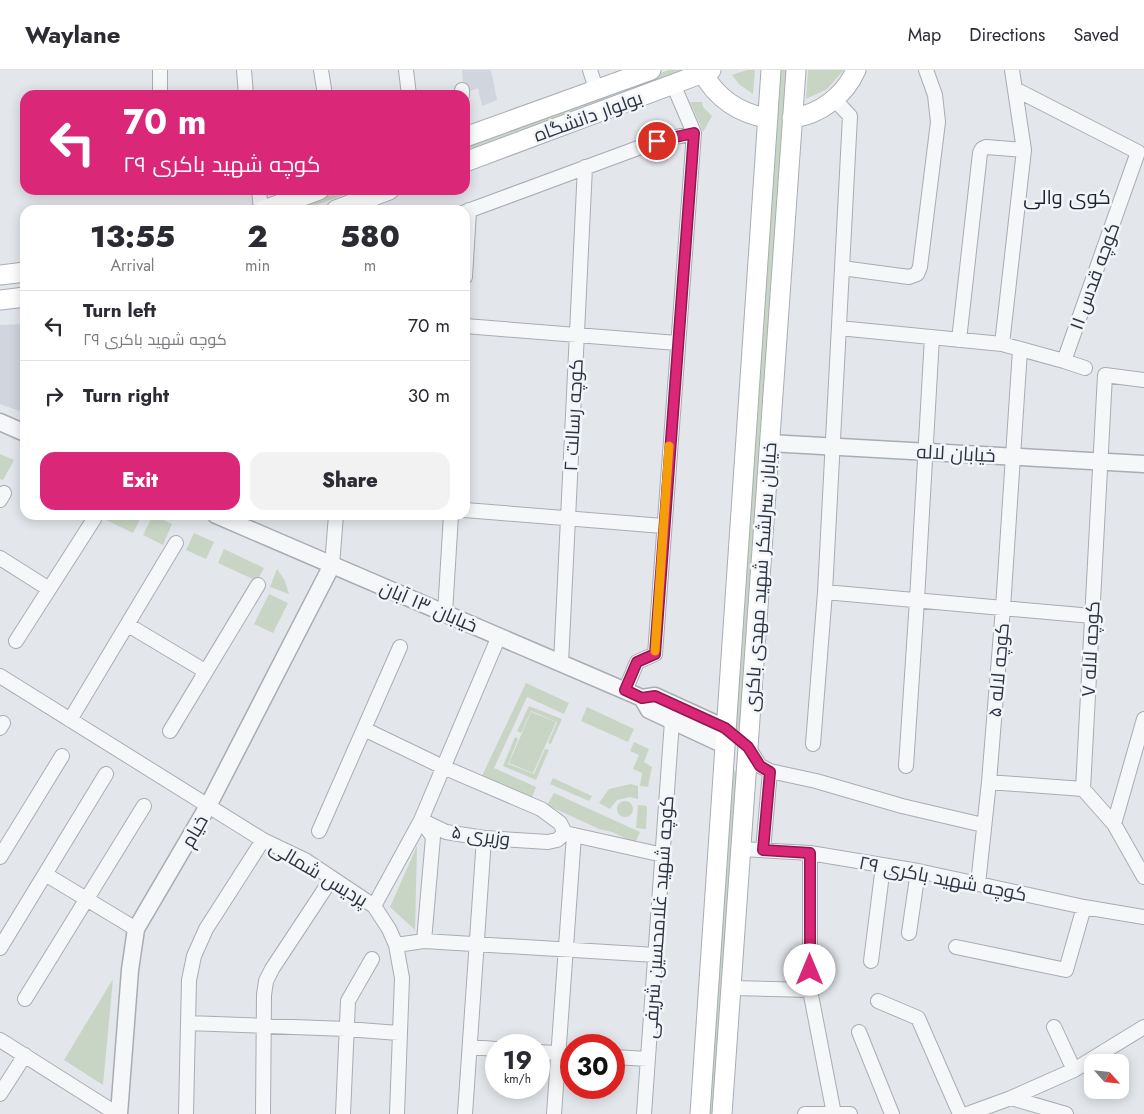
<!DOCTYPE html>
<meta charset="utf-8">
<style>
:root{--surface:#fff;--page:#f2f2f3;--text:#2b2b33;--muted:#7c7c81;--line:#e1e1e2;--accent:#db2777}
body{margin:0;font-family:Jost,Cairo,sans-serif;background:var(--page);color:var(--text);height:100vh;display:flex;flex-direction:column;font-size:19px;white-space:nowrap}
*{box-sizing:border-box;margin:0}
p{font-size:16px;color:var(--muted)}
.icon{flex:none;width:28px;height:28px;fill:none;stroke:currentColor;stroke-width:2;stroke-linecap:round;stroke-linejoin:round}
.map{position:relative;flex:1;overflow:hidden}
.side{position:absolute;left:20px;top:135px;width:450px;height:315px;display:flex;flex-direction:column;background:var(--surface);border-radius:15px;box-shadow:0 2px 12px #0003}
.side>*{flex:none}
.guide{position:absolute;left:20px;top:20px;width:450px;height:105px;border-radius:15px;box-shadow:0 2px 12px #0003;background:#db2777;color:#fff;overflow:hidden}
.needle{width:32px;rotate:117deg}
.controls{position:absolute;left:1084px;top:984px;display:grid;gap:10px}
.controls a{display:grid;place-items:center;width:45px;height:45px;border-radius:10px;background:var(--surface);box-shadow:0 2px 12px #0003;font-size:25px}
.speed{position:absolute;left:485px;top:964px;display:flex;gap:10px;font-size:25px;font-weight:700;text-align:center}
.speed>*{display:grid;place-content:center;width:65px;height:65px;border-radius:50%;background:var(--surface);box-shadow:0 2px 12px #0003;line-height:1}
.speed small{font-size:12px;font-weight:400}
.speed .limit{border:8px solid #d22;background:#fff;color:#111}
.pin{position:absolute;display:grid;place-items:center;width:42px;height:42px;color:#fff;margin:-21px;border:2px solid #fff;border-radius:50%;box-shadow:0 1px 5px #0007}
.me{position:absolute;width:55px;margin:-28px;rotate:0deg;stroke-linejoin:round;filter:drop-shadow(0 0 4px #0008)}
.turn{display:flex;align-items:center;gap:18px;height:105px;padding:0 20px;font-size:22px}
.turn .icon{width:65px;height:65px;stroke-width:2.5}
.turn b{display:block;font-size:35px;line-height:42px}
.eta{display:flex;justify-content:space-evenly;align-items:center;height:85px;text-align:center}
.eta b{font-size:30px;font-weight:800;line-height:35px}
.button{display:flex;gap:10px;margin-top:auto;padding:10px 20px}
.button a{flex:1;height:58px;border-radius:15px;background:var(--accent);color:#fff;font-size:20px;font-weight:800;line-height:58px;text-align:center}
.button a+a{background:var(--page);color:var(--text)}
ul{padding:0;list-style:none}
li{display:flex;align-items:center;gap:15px;height:70px;padding:0 20px;border-top:1px solid var(--line)}
li div{flex:1}
li b{display:block;font-size:19px}
li em{font-style:normal}
header{display:flex;align-items:center;gap:30px;box-sizing:border-box;height:70px;padding:0 25px;background:var(--surface);border-bottom:1px solid var(--line)}
header strong{font-size:24px}
nav{display:flex;gap:28px;margin-inline-start:auto;font-size:18px}
.map>svg:first-child{display:block}
.built{fill:#d1d5dd}
.green{fill:#c9d5c4}
.lines{fill:none;stroke-linecap:round;stroke-linejoin:round}
.minor-casing{stroke:#a8adb5;stroke-width:16}
.tertiary-casing{stroke:#a8adb5;stroke-width:19}
.secondary-casing{stroke:#a8adb5;stroke-width:21}
.minor{stroke:#f6f7f9;stroke-width:14}
.tertiary{stroke:#f6f7f9;stroke-width:16}
.secondary{stroke:#fff;stroke-width:19}
.route-casing{stroke:#8e194d;stroke-width:12}
.route{stroke:#db2777;stroke-width:9}
.slow{stroke:#f59e0b;stroke-width:9}
.labels{text-anchor:middle;stroke-width:5;stroke-linejoin:round;paint-order:stroke}
.street-label{font-size:19px;fill:#2b3443;stroke:#f3f5f8}
.neighbourhood-label{font-size:20px;fill:#1d2534;stroke:#f3f5f8}
</style>
<header>
<strong>Waylane</strong>
<nav><a>Map</a><a>Directions</a><a>Saved</a></nav>
</header>
<div class="map">
<svg width="1144" height="1044" viewBox="0 0 1144 1044">
<rect width="100%" height="100%" fill="#e3e6eb"/>
<!-- built -->
<path class="built" d="M462,0H491L497,30L482,36L478,18L471,21L463,17Z
M25,254V343L0,334V255Z"/>
<!-- green -->
<path class="green" d="M669,0H691L465,81V75Z
M747,0H755L753,24L739,14L732,5Z
M779,0H787L744,591L742,656L739,660H736L733,656Z
M808,0H844L827,19L806,29Z
M690,32H702L703,37L712,46L703,62Z
M339,120H358L302,140H283Z
M0,384L14,390L3,410L0,409Z
M104,445H142L133,463L102,448Z
M153,445L172,454L163,475L143,465Z
M194,463L214,472L206,489L186,480Z
M224,479L264,498L257,511L218,493Z
M277,499L285,511L289,524L270,517Z
M269,524L288,533L273,563L254,554Z
M526,613L569,633L564,644L527,627L494,698L536,717L531,730L481,708Z
M529,636L562,649L551,674L548,673L557,652L531,641L521,663L517,661Z
M587,637L634,659L628,672L581,651Z
M531,642L556,652L533,703L509,693Z
M515,667L518,669L508,694L534,704L545,679L549,680L536,710L503,696Z
M634,672L649,679L644,692L652,697L648,717L640,716L642,703L633,699L639,685L630,681Z
M733,699L737,703L714,1044H707L730,700Z
M553,708L592,726L589,731L550,714Z
M631,714L638,716V729L630,727L617,730L610,739L599,733L609,719Z
M554,723L640,762L635,773L612,762L599,759L547,735Z
M617 739a8 8 0 1 1 16 0a8 8 0 1 1-16 0Z
M638,735L647,736L646,759L636,758Z
M417,776L415,860L390,837Z
M113,909L103,1015L64,990Z"/>
<g class="lines">
<defs>
<path id="minor" d="M160,0V25
M244,0L246,25
M321,0L325,25
M406,0L409,25
M590,0L596,19
M1015,19L1138,82L1064,291
M462,20V25
M259,120L261,140
M465,142L657,71L694,63
M842,198L909,207L917,204L920,197L938,52L935,25L926,0
M465,207L469,140
M465,256L677,273
M839,258L1002,274L1064,291L1085,298
M959,270L980,83L982,79L986,77L1024,80
M1002,274L1024,80L1012,0
M0,430L4,423
M465,440L663,456
M0,488L49,519
M332,495L336,445
M825,522L1092,546
M445,543L451,445
M128,555L205,601
M16,571L94,449
M561,593L585,97
M0,606L263,770L305,790L374,836L389,859L396,875L402,908L397,1044
M625,621L637,592L655,584L694,63L673,14
M1144,649L1114,754L1144,807
M70,650L176,473
M0,658L3,653
M364,659L443,697L541,739L560,753L565,763
M170,661L258,515
M813,674L825,522L850,46L834,29
M748,677L760,696L770,701L816,711L902,736L983,755
M906,696L917,530L932,267
M989,712L1083,719
M1114,754L1083,719L1105,305L1144,310
M319,761L400,577
M741,779L810,783L918,801L1084,837L1144,847
M763,780L770,701
M810,783V920L834,1044
M0,787L62,686
M45,804L136,859
M978,814L989,712L1003,538L1020,280
M374,836L421,750L499,566
M909,863L918,801
M424,871L433,767L421,750L446,762L484,768L548,772L557,770L565,763L663,785
M396,875L424,871L656,885
M956,877L1066,900L1084,837
M0,878L106,704
M871,891L883,796
M731,918L810,920
M25,929L144,736
M878,931L918,948L960,1044
M188,953L346,959L399,963
M1054,957L1074,1000
M859,962L892,1044
M0,970L117,1044
M470,977L496,979
M539,982L571,984
M614,987L648,989
M0,1024L25,985
M1011,1028L1066,1044
M186,1044L189,910L194,886L206,859L263,770
M263,1044L264,925L266,911L272,899L332,808
M343,1044L348,931L372,889
M465,1044L484,768
M554,1044L574,765
M644,1044L672,651
M805,1044H850
M967,1044L1011,1028L1074,1000L1144,957"/>
<path id="tertiary" d="M0,352L25,363
M769,373L1144,394
M216,445L642,628L655,626L725,658
M642,628L649,640L724,675
M119,1044L130,900L136,859L208,736L332,495"/>
<path id="secondary" d="M703,3C716,28 740,44 768,48
M792,48C820,45 845,25 856,0
M465,67L651,0
M465,92L711,0
M264,140L319,120
M336,140L389,120
M0,205L25,202
M0,230L25,227
M700,1044L771,0
M722,1044L796,0"/>
</defs>
<!-- minor casing -->
<use href="#minor" class="minor-casing"/>
<!-- tertiary casing -->
<use href="#tertiary" class="tertiary-casing"/>
<!-- secondary casing -->
<use href="#secondary" class="secondary-casing"/>
<!-- minor -->
<use href="#minor" class="minor"/>
<!-- tertiary -->
<use href="#tertiary" class="tertiary"/>
<!-- secondary -->
<use href="#secondary" class="secondary"/>
</g>
<g class="lines">
<defs>
<path id="route" d="M657,71L694,63L655,584L637,592L625,620L642,628L655,626L725,658L748,677L760,696L770,702L763,780L810,783V900"/>
</defs>
<!-- route casing -->
<use href="#route" class="route-casing"/>
<!-- route -->
<use href="#route" class="route"/>
<!-- slow -->
<path class="slow" d="M655,581L669,376"/>
</g>
<g class="labels">
<!-- street labels -->
<g class="street-label">
<text transform="translate(588 46) rotate(-20)" y="7">بولوار دانشگاه</text>
<text transform="translate(1094 206) rotate(-70)" y="7">کوچه قدس ۱۱</text>
<text transform="translate(573 345) rotate(-87)" y="7">کوچه رسالت ۲</text>
<text transform="translate(956 383) rotate(3)" y="7">خیابان لاله</text>
<text transform="translate(760 507) rotate(-86)" y="7">خیابان سرلشکر شهید مهدی باکری</text>
<text transform="translate(429 536) rotate(23)" y="7">خیابان ۱۳ آبان</text>
<text transform="translate(1090 579) rotate(-87)" y="7">کوچه لاله ۷</text>
<text transform="translate(998 600) rotate(-85)" y="7">کوچه لاله ۵</text>
<text transform="translate(194 761) rotate(-60)" y="7">خیام</text>
<text transform="translate(481 765) rotate(8)" y="7">وزیری ۵</text>
<text transform="translate(319 803) rotate(31)" y="7">پردیس شمالی</text>
<text transform="translate(943 808) rotate(11)" y="7">کوچه شهید باکری ۲۹</text>
<text transform="translate(658 847) rotate(-86)" y="7">کوچه شهید غلامحسین شریفی</text>
</g>
<!-- neighbourhood labels -->
<g class="neighbourhood-label">
<text x="1067" y="134">کوی والی</text>
</g>
</g>
</svg>
<div class="controls">
<a><svg class="needle" viewBox="-14 -14 28 28"><path d="M0-13l5 13h-10z" fill="#e53935"/><path d="M0 13l5-13h-10z" fill="#7c7c81"/></svg></a>
</div>
<div class="speed"><div>19<small>km/h</small></div><div class="limit">30</div></div>
<div class="pin" style="left:657px;top:71px;background:#d93025"><svg class="icon" aria-label="arrive" viewBox="0 0 24 24"><path d="M6 21V4h12l-3 4 3 4H6"/></svg></div>
<svg class="me" style="left:810px;top:900px" viewBox="-20 -20 40 40"><circle r="19" fill="#fff"/><path d="M0-13L10 11 0 6-10 11z" fill="#db2777"/></svg>
<div class="guide">
<div class="turn"><svg class="icon" aria-label="left" viewBox="0 0 24 24"><path d="M17 20v-9H6M10 6l-5 5 5 5"/></svg><div><b>70 m</b>کوچه شهید باکری ۲۹</div></div>
</div>
<section class="side">
<div class="eta">
<div><b>13:55</b><p>Arrival</p></div>
<div><b>2</b><p>min</p></div>
<div><b>580</b><p>m</p></div>
</div>
<ul>
<li><svg class="icon" aria-label="left" viewBox="0 0 24 24"><path d="M17 20v-9H6M10 6l-5 5 5 5"/></svg><div><b>Turn left</b><p>کوچه شهید باکری ۲۹</p></div><em>70 m</em></li>
<li><svg class="icon" aria-label="right" viewBox="0 0 24 24"><path d="M7 20v-9h11M14 6l5 5-5 5"/></svg><div><b>Turn right</b></div><em>30 m</em></li>
</ul>
<div class="button"><a>Exit</a><a>Share</a></div>
</section>
</div>
